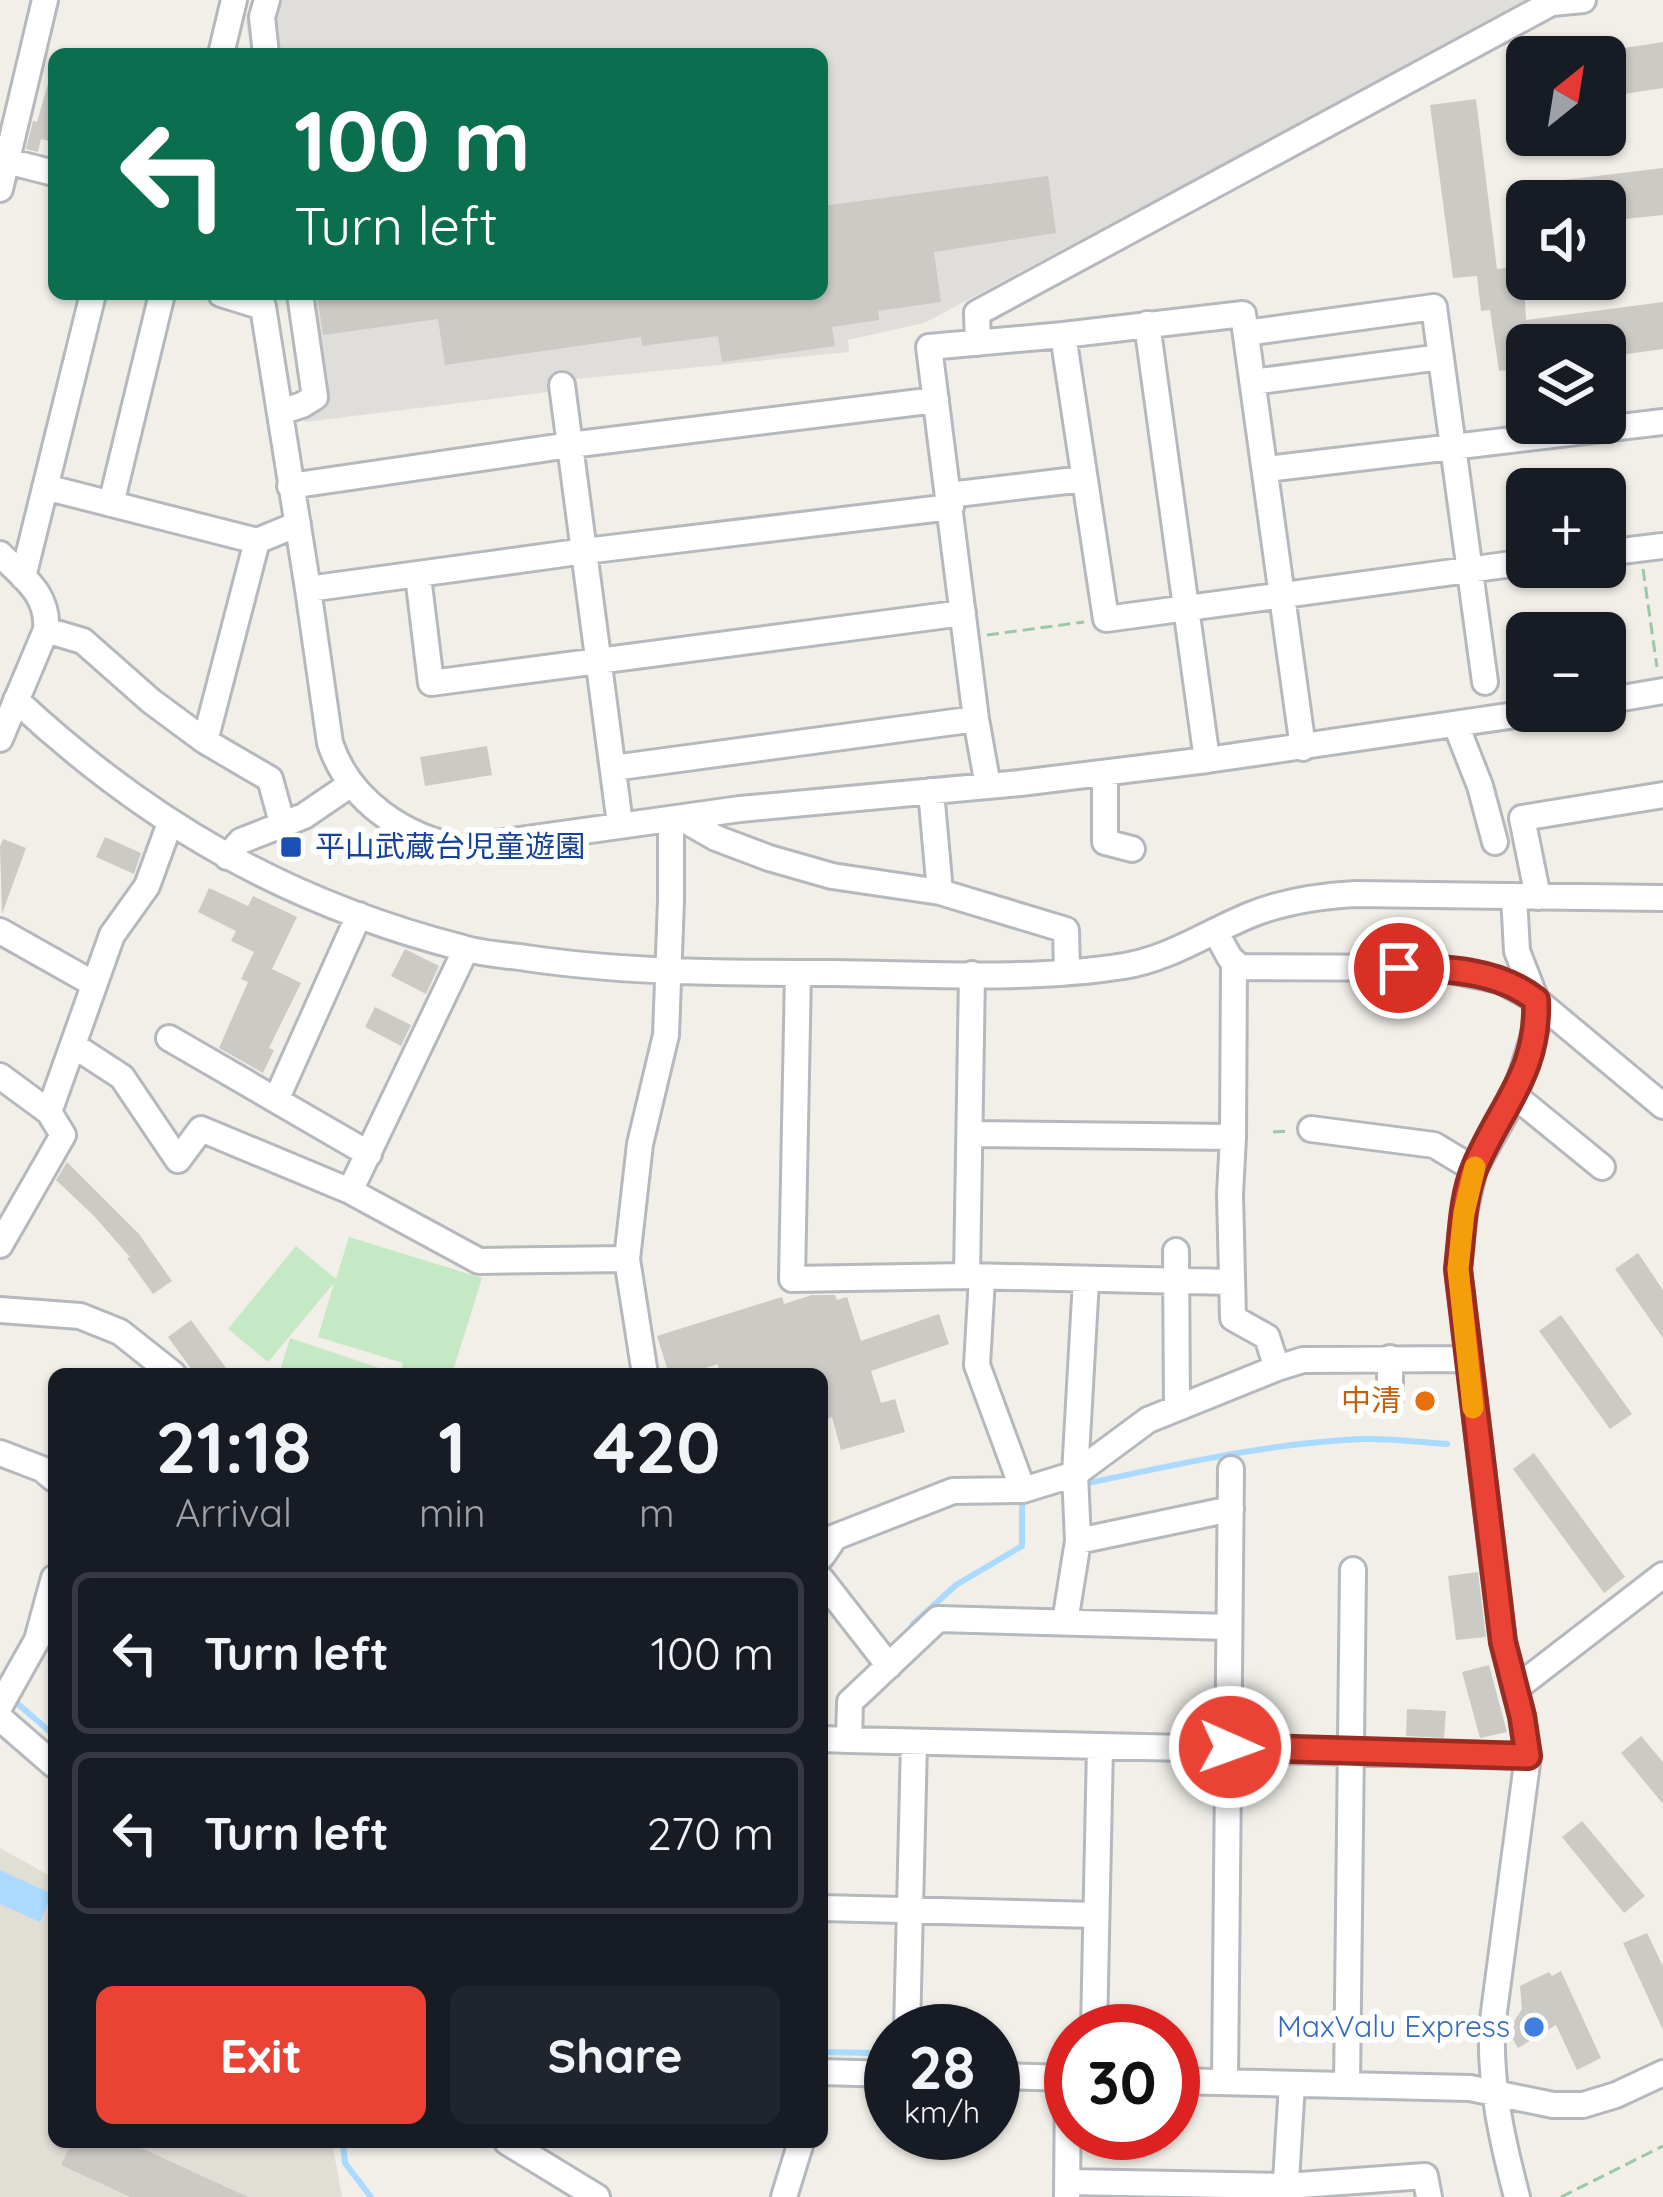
<!DOCTYPE html>
<meta charset="utf-8">
<style>
:root{--surface:#171b24;--page:#20242c;--text:#f1f3f6;--muted:#9ea1a6;--line:#363941;--accent:#ea4335}
body{margin:0;font-family:Quicksand,"Noto Sans JP",sans-serif;background:var(--page);color:var(--text);height:100vh;display:flex;flex-direction:column;font-size:45px;white-space:nowrap}
*{box-sizing:border-box;margin:0}
p{font-size:39px;color:var(--muted)}
.icon{flex:none;width:66px;height:66px;fill:none;stroke:currentColor;stroke-width:2;stroke-linecap:round;stroke-linejoin:round}
.map{position:relative;flex:1;overflow:hidden}
.panel{position:absolute;left:48px;top:1368px;width:780px;height:780px;display:flex;flex-direction:column;background:var(--surface);border-radius:18px;box-shadow:0 3px 9px #0004}
.panel>*{flex:none}
.guide{position:absolute;left:48px;top:48px;width:780px;height:252px;border-radius:18px;box-shadow:0 3px 9px #0004;background:#0b6e4f;color:#fff;overflow:hidden}
.needle{width:78px;rotate:30deg}
.fabs{position:absolute;left:1506px;top:36px;display:grid;gap:24px}
.fabs a{display:grid;place-items:center;width:120px;height:120px;border-radius:18px;background:var(--surface);box-shadow:0 3px 9px #0004;font-size:60px}
.speed{position:absolute;left:864px;top:2004px;display:flex;gap:24px;font-size:60px;font-weight:700;text-align:center}
.speed>*{display:grid;place-content:center;width:156px;height:156px;border-radius:50%;background:var(--surface);box-shadow:0 3px 9px #0004;line-height:1}
.speed small{font-size:30px;font-weight:400}
.speed .limit{border:18px solid #d22;background:#fff;color:#111}
.pin{position:absolute;display:grid;place-items:center;width:102px;height:102px;color:#fff;margin:-51px;border:6px solid #fff;border-radius:50%;box-shadow:0 3px 12px #0007}
.me{position:absolute;width:132px;margin:-66px;rotate:92deg;stroke-linejoin:round;filter:drop-shadow(0 0 9px #0008)}
.turn{display:flex;align-items:center;gap:42px;height:252px;padding:0 48px;font-size:54px}
.turn .icon{width:156px;height:156px;stroke-width:2.5}
.turn b{display:block;font-size:84px;line-height:102px}
.eta{display:flex;justify-content:space-evenly;align-items:center;height:204px;text-align:center}
.eta b{font-size:72px;font-weight:700;line-height:84px}
.button{display:flex;gap:24px;margin-top:auto;padding:24px 48px}
.button a{flex:1;height:138px;border-radius:18px;background:var(--accent);color:#fff;font-size:48px;font-weight:700;line-height:138px;text-align:center}
.button a+a{background:var(--page);color:var(--text)}
ul{padding:0;list-style:none}
li{display:flex;align-items:center;gap:36px;height:162px;margin:0 24px 18px;padding:0 24px;border:6px solid var(--line);border-radius:18px}
li div{flex:1}
li b{display:block;font-size:45px}
li em{font-style:normal}
.map>svg:first-child{display:block}
.industrial{fill:#e0deda}
.education{fill:#e1ded6}
.green{fill:#c5e8c5}
.water{fill:#aadaff}
.lines{fill:none;stroke-linecap:round;stroke-linejoin:round}
.stream{stroke:#aadaff;stroke-width:6}
.building{fill:#cccac5}
.minor-casing{stroke:#b5b8bc;stroke-width:30}
.path{stroke:#9cc7a9;stroke-width:3;stroke-dasharray:12 6;stroke-linecap:butt}
.minor{stroke:#fff;stroke-width:24}
.route-casing{stroke:#982c22;stroke-width:30}
.route{stroke:#ea4335;stroke-width:21}
.slow{stroke:#f59e0b;stroke-width:21}
.transit-dot{fill:#1a4fb4;stroke:#fff;stroke-width:4.5}
.food-dot{fill:#e8710a;stroke:#fff;stroke-width:4.5}
.shop-dot{fill:#3f7fe0;stroke:#fff;stroke-width:4.5}
.labels{text-anchor:middle;stroke-width:12;stroke-linejoin:round;paint-order:stroke}
.transit-label{font-size:30px;fill:#164399;stroke:#fff;text-anchor:start}
.food-label{font-size:30px;fill:#c56008;stroke:#fff;text-anchor:end}
.shop-label{font-size:30px;fill:#366cbe;stroke:#fff;text-anchor:end}
</style>
<div class="map">
<svg width="1663" height="2197" viewBox="0 0 1663 2197">
<rect width="100%" height="100%" fill="#f1efe8"/>
<!-- industrial -->
<path class="industrial" d="M252,0H1532L924,323L848,340L849,352L556,381V391L305,422L286,294H822V54H251L246,20Z"/>
<!-- education -->
<path class="education" d="M0,1848L54,1878V2142H332L342,2197H0Z"/>
<!-- green -->
<path class="green" d="M349,1237L482,1278L452,1374H400L403,1363L318,1337L334,1283L268,1362L228,1329L296,1246L336,1279Z
M290,1338L388,1371L387,1374H279Z"/>
<!-- water -->
<path class="water" d="M0,1870L52,1894L40,1922L0,1904Z"/>
<g class="lines">
<!-- stream -->
<path class="stream" d="M1083,1484C1175,1465 1268,1443 1362,1439C1390,1438 1419,1442 1447,1444
M913,1624L956,1585L1022,1546V1499
M12,1699L54,1735
M822,2052L873,2053
M343,2142L345,2163L371,2197"/>
</g>
<!-- building -->
<path class="building" d="M1663,42V88L1605,97V51Z
M50,77H54V142L41,139L38,152L26,149L33,121L37,122Z
M1476,99L1497,269L1523,266L1526,320L1663,302V349L1605,357V345H1527V368L1499,371L1490,310L1481,311L1477,276L1453,278L1430,105Z
M1663,168V215L1605,221V201H1566L1564,180Z
M1048,176L1056,233L934,252L941,302L878,311L879,320L832,327L835,346L722,362L718,336L642,346L641,337L445,365L438,319L323,335L317,294H822V206Z
M487,746L492,775L425,786L420,757Z
M105,837L141,853L134,874L96,857Z
M3,839L26,848L2,914L0,847Z
M209,888L248,906L253,896L297,917L272,969L301,983L269,1048L274,1050L263,1073L219,1048L248,982L241,979L254,952L231,941L236,931L198,912Z
M405,949L439,966L426,994L391,976Z
M375,1007L411,1025L401,1046L365,1027Z
M67,1162L139,1234L172,1281L153,1294L127,1258L130,1257L94,1216L56,1180Z
M1638,1253L1663,1290V1338L1615,1269Z
M812,1295H835L837,1300L847,1297L861,1341L939,1314L949,1344L871,1371L881,1403L895,1399L905,1432L841,1450L832,1417L822,1420V1374H719L718,1364L687,1374H669L657,1336L782,1297L784,1304Z
M1561,1315L1632,1414L1610,1429L1539,1331Z
M191,1320L226,1368L218,1374H195L168,1337Z
M1534,1453L1625,1577L1604,1593L1513,1469Z
M1478,1572L1486,1637L1456,1640L1448,1576Z
M1489,1665L1507,1732L1480,1738L1462,1672Z
M1407,1709L1446,1711L1444,1738L1406,1736Z
M1641,1736L1663,1762V1804L1621,1753Z
M1582,1821L1645,1896L1624,1913L1562,1837Z
M1647,1933L1663,1966V2030L1623,1943Z
M1561,1971L1601,2058L1577,2070L1556,2025L1518,2048L1508,2031L1522,2009L1520,1986L1549,1972L1552,1976Z
M72,2142H128L248,2197H130L61,2165Z"/>
<g class="lines">
<defs>
<path id="minor" d="M1552,3L1583,0
M221,54L234,0
M266,54L262,17L267,0
M0,155L7,161L54,173
M0,189L45,0
M221,294L263,307L308,589L330,743C349,801 405,838 463,848L740,809L1020,783L1207,760L1543,711
M1147,324L1207,760
M1246,333L1434,307L1485,682
M1063,335L1106,619L1527,562
M978,343L977,313L1557,0
M1253,382L1441,357
M562,385L620,824
M280,412L302,405L315,397L300,294
M1267,469L1663,422
M290,486L570,445L936,400
M45,487L257,541
M949,495L1083,479
M111,504L162,294
M1605,553L1663,546
M0,554C23,577 49,594 46,630L0,739
M418,576L431,683L963,613
M23,577L93,294
M308,589L585,551L951,507
M46,630L83,641L151,701L205,741L270,779L283,826
M16,700C148,823 287,903 463,948C483,954 505,955 526,958C627,973 731,973 834,973C929,974 1029,981 1124,966C1169,959 1208,932 1250,915C1284,901 1319,896 1356,894L1663,898
M1605,701L1663,691
M1456,725L1480,786L1495,842
M205,741L257,541L298,524
M613,768L976,719
M1105,773V842L1132,849
M988,786L976,719L929,347L1063,335L1243,314L1303,748
M931,791L940,892
M681,818L716,838L769,858L832,876L940,892L1066,930L1067,972
M227,857L241,841L304,816L351,784
M1514,896L1517,951L1536,1000L1537,1025L1515,1096L1474,1169L1464,1213L1458,1269L1503,1642L1522,1716L1528,1756L1492,2027C1490,2086 1502,2140 1517,2197
M1538,897L1522,818L1663,795
M0,931L94,984
M1215,931L1230,958L1240,967L1439,968L1500,980L1536,1000L1663,1106
M1234,962L1233,1137L1230,1194L1233,1318L1267,1337L1277,1368
M798,973L792,1279L967,1276L1231,1282
M169,1038L369,1154
M73,1045L122,1077L178,1160L201,1129L350,1191L479,1261L627,1259
M0,1076L49,1112
M1515,1096L1602,1167
M276,1100L359,915
M1311,1129L1434,1145L1474,1169
M970,1134L1233,1137
M350,1191L466,949
M0,1245L63,1135L49,1112L112,935L147,886L170,823
M1176,1251L1177,1407
M967,1276L972,974
M982,1278L977,1365L1023,1490
M0,1310L80,1316L120,1332L173,1374
M1390,1358V1397
M645,1374L627,1259L640,1144L666,1035L671,900V819
M0,1453L42,1469L54,1479
M1078,1541L1231,1509
M822,1556L835,1537L953,1491L1023,1490L1075,1474L1148,1420L1277,1368L1303,1360L1467,1359
M822,1580L889,1666
M1065,1622L1078,1541L1075,1474L1086,1280
M1515,1689L1663,1575
M0,1706L37,1640L54,1578
M0,1718L54,1765
M822,1739L849,1740L850,1702L938,1619L1229,1627
M849,1740L1528,1756
M822,1908L1095,1915
M907,2031L914,1743
M1094,2031L1100,1746
M822,2072L891,2074
M993,2076L1071,2078
M1173,2081L1470,2088L1553,2105H1583L1616,2095L1663,2073
M1225,2082L1231,1469
M1347,2085L1353,1570
M507,2142L597,2197
M1067,2182L1286,2186L1425,2176L1429,2197
M1067,2196L1068,2078
M784,2197L801,2142
M1285,2197L1292,2084"/>
</defs>
<!-- minor casing -->
<use href="#minor" class="minor-casing"/>
<!-- path -->
<path class="path" d="M1643,569L1657,667
M987,635L1084,622
M1273,1132L1289,1131
M1561,2197L1663,2146"/>
<!-- minor -->
<use href="#minor" class="minor"/>
</g>
<g class="lines">
<defs>
<path id="route" d="M1230,1747L1528,1756L1522,1716L1503,1642L1458,1269C1462,1236 1462,1198 1475,1167C1501,1105 1539,1073 1536,1000C1498,970 1446,968 1399,968"/>
</defs>
<!-- route casing -->
<use href="#route" class="route-casing"/>
<!-- route -->
<use href="#route" class="route"/>
<!-- slow -->
<path class="slow" d="M1473,1408L1458,1269L1464,1213L1475,1167"/>
</g>
<!-- markers -->
<rect class="transit-dot" x="279" y="835" width="24" height="24" rx="6"/>
<circle class="food-dot" cx="1425" cy="1401" r="12"/>
<circle class="shop-dot" cx="1534" cy="2027" r="12"/>
<g class="labels">
<!-- transit labels -->
<g class="transit-label">
<text x="315" y="857">平山武蔵台児童遊園</text>
</g>
<!-- food labels -->
<g class="food-label">
<text x="1401" y="1411">中清</text>
</g>
<!-- shop labels -->
<g class="shop-label">
<text x="1510" y="2037">MaxValu Express</text>
</g>
</g>
</svg>
<div class="fabs">
<a><svg class="needle" viewBox="-14 -14 28 28"><path d="M0-13l5 13h-10z" fill="#e53935"/><path d="M0 13l5-13h-10z" fill="#9ea1a6"/></svg></a>
<a><svg class="icon" aria-label="sound" viewBox="0 0 24 24"><path d="M4 9h4l5-4v14l-5-4H4zM17 9q2 3 0 6"/></svg></a>
<a><svg class="icon" aria-label="layers" viewBox="0 0 24 24"><path d="M12 4l9 5-9 5-9-5zM3 14l9 5 9-5"/></svg></a>
<a>+</a>
<a>−</a>
</div>
<div class="speed"><div>28<small>km/h</small></div><div class="limit">30</div></div>
<div class="pin" style="left:1399px;top:968px;background:#d93025"><svg class="icon" aria-label="arrive" viewBox="0 0 24 24"><path d="M6 21V4h12l-3 4 3 4H6"/></svg></div>
<svg class="me" style="left:1230px;top:1747px" viewBox="-20 -20 40 40"><circle r="17" fill="#ea4335" stroke="#fff" stroke-width="3"/><path d="M0-11L8 9 0 5-8 9z" fill="#fff"/></svg>
<div class="guide">
<div class="turn"><svg class="icon" aria-label="left" viewBox="0 0 24 24"><path d="M17 20v-9H6M10 6l-5 5 5 5"/></svg><div><b>100 m</b>Turn left</div></div>
</div>
<section class="panel">
<div class="eta">
<div><b>21:18</b><p>Arrival</p></div>
<div><b>1</b><p>min</p></div>
<div><b>420</b><p>m</p></div>
</div>
<ul>
<li><svg class="icon" aria-label="left" viewBox="0 0 24 24"><path d="M17 20v-9H6M10 6l-5 5 5 5"/></svg><div><b>Turn left</b></div><em>100 m</em></li>
<li><svg class="icon" aria-label="left" viewBox="0 0 24 24"><path d="M17 20v-9H6M10 6l-5 5 5 5"/></svg><div><b>Turn left</b></div><em>270 m</em></li>
</ul>
<div class="button"><a>Exit</a><a>Share</a></div>
</section>
</div>
